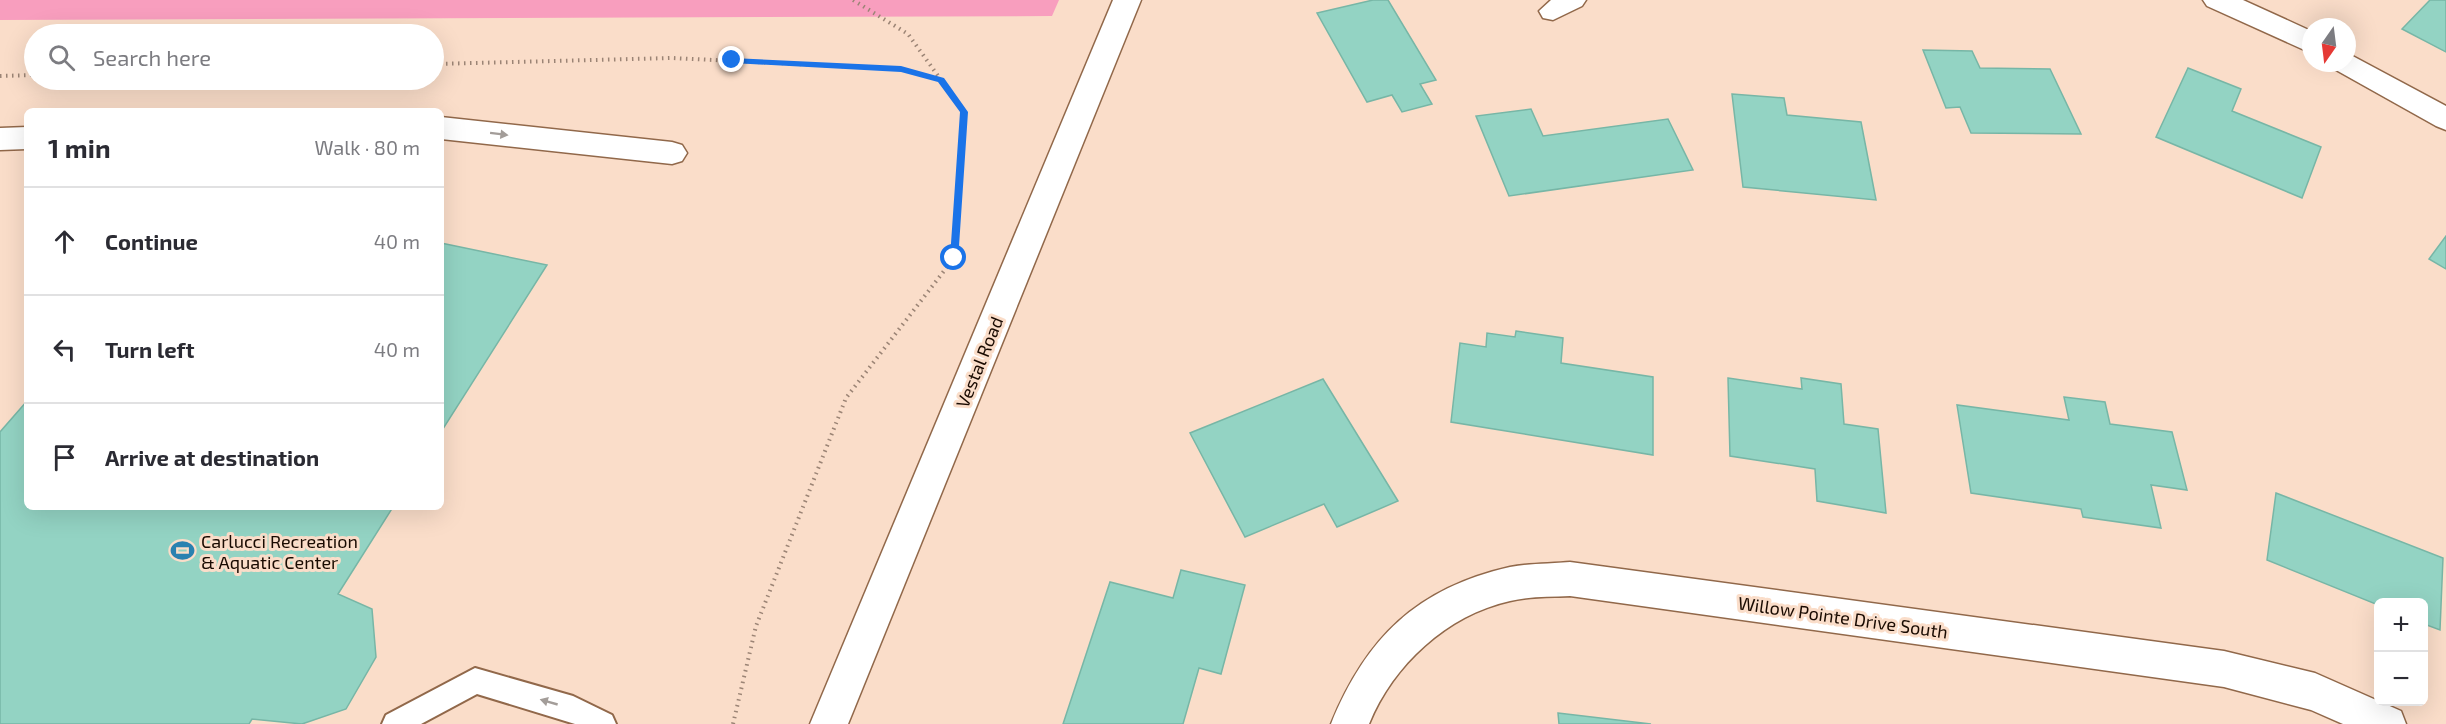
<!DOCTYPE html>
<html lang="en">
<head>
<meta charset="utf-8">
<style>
	body { margin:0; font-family:"Exo 2",sans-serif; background:#f2f2f3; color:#2b2b33 }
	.controls { position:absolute; right:18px; bottom:18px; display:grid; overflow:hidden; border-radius:9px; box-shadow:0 6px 24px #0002 }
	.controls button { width:54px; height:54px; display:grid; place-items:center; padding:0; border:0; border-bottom:2px solid #e1e1e2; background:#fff; color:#2b2b33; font:30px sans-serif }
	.compass { position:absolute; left:2302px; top:18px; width:54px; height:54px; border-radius:50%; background:#fff; box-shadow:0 6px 24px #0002; rotate:194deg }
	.stop { position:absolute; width:18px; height:18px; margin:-14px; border:4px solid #1a73e8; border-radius:50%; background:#fff }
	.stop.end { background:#1a73e8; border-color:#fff; box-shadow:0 2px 6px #0008 }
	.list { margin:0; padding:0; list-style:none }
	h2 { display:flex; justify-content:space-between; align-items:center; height:78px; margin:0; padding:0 24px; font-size:26px }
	h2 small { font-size:20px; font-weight:400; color:#7c7c81 }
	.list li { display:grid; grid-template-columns:39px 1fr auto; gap:18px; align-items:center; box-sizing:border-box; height:108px; padding:0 24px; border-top:2px solid #e1e1e2 }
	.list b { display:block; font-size:22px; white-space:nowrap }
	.list em { font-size:20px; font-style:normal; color:#7c7c81 }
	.icon { flex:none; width:33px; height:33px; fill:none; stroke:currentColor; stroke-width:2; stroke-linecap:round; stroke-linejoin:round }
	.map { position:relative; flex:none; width:2446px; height:724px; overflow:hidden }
	.search { position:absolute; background:#fff; box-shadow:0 6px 24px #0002; left:24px; top:24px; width:420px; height:66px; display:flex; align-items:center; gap:15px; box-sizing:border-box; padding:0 21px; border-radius:33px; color:#7c7c81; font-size:22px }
	.panel { position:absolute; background:#fff; box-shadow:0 6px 24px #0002; left:24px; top:108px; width:420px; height:402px; border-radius:9px }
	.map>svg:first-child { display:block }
</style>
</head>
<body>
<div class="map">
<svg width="2446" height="724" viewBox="0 0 2446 724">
	<rect width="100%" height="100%" fill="#faddc9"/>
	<path fill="#f89ebe" d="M 0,0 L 1059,0 L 1052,16 L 0,20 Z"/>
	<path fill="#93d3c3" stroke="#77b6a6" stroke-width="1.5" d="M 1373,0 L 1388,0 L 1436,80 L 1420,84 L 1432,104 L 1402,112 L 1392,95 L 1367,102 L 1317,13 Z
		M 2430,0 L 2446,0 L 2446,52 L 2402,29 Z
		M 1923,50 L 1972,51 L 1980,68 L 2050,69 L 2081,134 L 1971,133 L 1960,107 L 1946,108 Z
		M 2188,68 L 2241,89 L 2232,111 L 2321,147 L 2302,198 L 2156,137 Z
		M 1732,94 L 1784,98 L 1787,115 L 1861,122 L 1876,200 L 1743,187 Z
		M 1531,109 L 1543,136 L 1668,119 L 1693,170 L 1509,196 L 1476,116 Z
		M 2446,236 L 2446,269 L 2429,259 Z
		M 441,243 L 547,265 L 441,432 Z
		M 1516,331 L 1563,338 L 1561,363 L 1653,377 L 1653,455 L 1451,422 L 1460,343 L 1486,347 L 1487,333 L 1515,337 Z
		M 1728,378 L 1802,389 L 1801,378 L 1841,384 L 1844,424 L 1878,429 L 1886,513 L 1817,501 L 1815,469 L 1730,456 Z
		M 1323,379 L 1398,501 L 1337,527 L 1324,504 L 1245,537 L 1190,433 Z
		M 2064,397 L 2105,402 L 2110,424 L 2172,432 L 2187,490 L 2151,485 L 2161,528 L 2083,517 L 2081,509 L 1971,493 L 1957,405 L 2069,420 Z
		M 27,401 L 27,507 L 393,507 L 338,594 L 372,609 L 376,657 L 346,709 L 302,724 L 252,719 L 249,724 L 0,724 L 0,432 Z
		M 2276,493 L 2443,558 L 2440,630 L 2424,624 L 2424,602 L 2378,602 L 2378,605 L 2267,560 Z
		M 1181,570 L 1245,585 L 1221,674 L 1199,668 L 1183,724 L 1063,724 L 1110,582 L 1173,598 Z
		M 1558,713 L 1651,724 L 1559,724 Z"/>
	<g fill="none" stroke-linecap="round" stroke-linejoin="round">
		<defs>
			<path id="lane" d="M 475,668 L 573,696 L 612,715 L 616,724 L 575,724 L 477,694 L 421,724 L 382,724 L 386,715 Z"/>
			<path id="street" d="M 1551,0 L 1586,0 L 1582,6 L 1553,20 L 1543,18 L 1539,11 Z
				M 2203,0 L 2243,0 L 2311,31 L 2311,53 L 2207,6 Z
				M 2347,53 L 2446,106 L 2446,130 L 2436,126 L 2336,70 L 2332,63 L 2347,63 Z
				M 441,117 L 672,142 L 682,145 L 687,153 L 682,161 L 672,164 L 441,139 Z
				M 27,127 L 27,149 L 0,150 L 0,128 Z
				M 1570,562 L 2224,651 L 2315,673 L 2401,711 L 2406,724 L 2343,724 L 2311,710 L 2224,687 L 1570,596 C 1550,597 1530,596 1510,601 C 1447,615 1393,665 1369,724 L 1331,724 C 1366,638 1417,588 1510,567 C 1530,563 1550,564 1570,562 Z"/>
			<path id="secondary" d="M 1113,0 L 1141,0 L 848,724 L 810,724 Z"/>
		</defs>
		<use href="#lane" stroke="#91684a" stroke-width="4"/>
		<use href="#street" stroke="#91684a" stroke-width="3"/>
		<use href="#secondary" stroke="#91684a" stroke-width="3"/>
		<path stroke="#9b8475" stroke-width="4" stroke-dasharray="1.5 4.5" stroke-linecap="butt" d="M 434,64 L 672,58 L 901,69 L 941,80
			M 0,76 L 34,75
			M 733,724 L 756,626 L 846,398 L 954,258 L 964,112 L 908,34 L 853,0"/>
		<use href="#lane" fill="#fff" fill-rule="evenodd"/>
		<use href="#street" fill="#fff" fill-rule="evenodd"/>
		<use href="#secondary" fill="#fff" fill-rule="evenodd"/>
	</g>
	<defs><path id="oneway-solid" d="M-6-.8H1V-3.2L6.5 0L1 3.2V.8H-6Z" transform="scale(1.5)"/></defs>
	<g fill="#a39d99">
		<use href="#oneway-solid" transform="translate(499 134) rotate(7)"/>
		<use href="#oneway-solid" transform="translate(549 702) rotate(-164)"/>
	</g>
	<path fill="#1a73e8" d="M 732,58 L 901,66 L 944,78 L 968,112 L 958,261 L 950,258 L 960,112 L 938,82 L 901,72 L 732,63 L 728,60 Z"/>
	<defs>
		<symbol id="stadium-bare" viewBox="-9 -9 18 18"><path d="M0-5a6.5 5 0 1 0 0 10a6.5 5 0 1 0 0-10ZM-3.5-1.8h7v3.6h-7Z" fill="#2a81b0" stroke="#faddc9" stroke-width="2.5" paint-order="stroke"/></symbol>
	</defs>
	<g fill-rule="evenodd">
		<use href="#stadium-bare" x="166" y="534" width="33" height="33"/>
	</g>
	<g text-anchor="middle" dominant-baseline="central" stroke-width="6" stroke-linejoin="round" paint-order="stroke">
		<g font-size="18" fill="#190a01" stroke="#faddc9">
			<text transform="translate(979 362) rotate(-68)">Vestal Road</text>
			<text transform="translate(1843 617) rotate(8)">Willow Pointe Drive South</text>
		</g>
		<g font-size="18" fill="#190a01" stroke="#faddc9" text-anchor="start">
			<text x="201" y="541">Carlucci Recreation<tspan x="201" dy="21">&amp; Aquatic Center</tspan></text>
		</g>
	</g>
</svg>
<div class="controls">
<button>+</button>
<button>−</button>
</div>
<svg class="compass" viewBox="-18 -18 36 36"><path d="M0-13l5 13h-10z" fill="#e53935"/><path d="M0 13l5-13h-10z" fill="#7c7c81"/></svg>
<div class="stop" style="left:954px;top:258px"></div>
<div class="stop end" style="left:732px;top:60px"></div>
<div class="search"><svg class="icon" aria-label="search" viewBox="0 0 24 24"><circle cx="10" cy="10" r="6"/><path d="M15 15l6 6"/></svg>Search here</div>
<section class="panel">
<h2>1 min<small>Walk · 80 m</small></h2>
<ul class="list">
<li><svg class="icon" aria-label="ahead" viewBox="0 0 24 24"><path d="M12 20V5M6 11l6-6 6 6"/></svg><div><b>Continue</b></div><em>40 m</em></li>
<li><svg class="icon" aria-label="left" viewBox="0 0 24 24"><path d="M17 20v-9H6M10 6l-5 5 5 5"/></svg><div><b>Turn left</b></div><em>40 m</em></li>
<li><svg class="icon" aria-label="arrive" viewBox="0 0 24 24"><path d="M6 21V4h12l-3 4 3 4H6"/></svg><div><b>Arrive at destination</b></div></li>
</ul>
</section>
</div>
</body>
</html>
